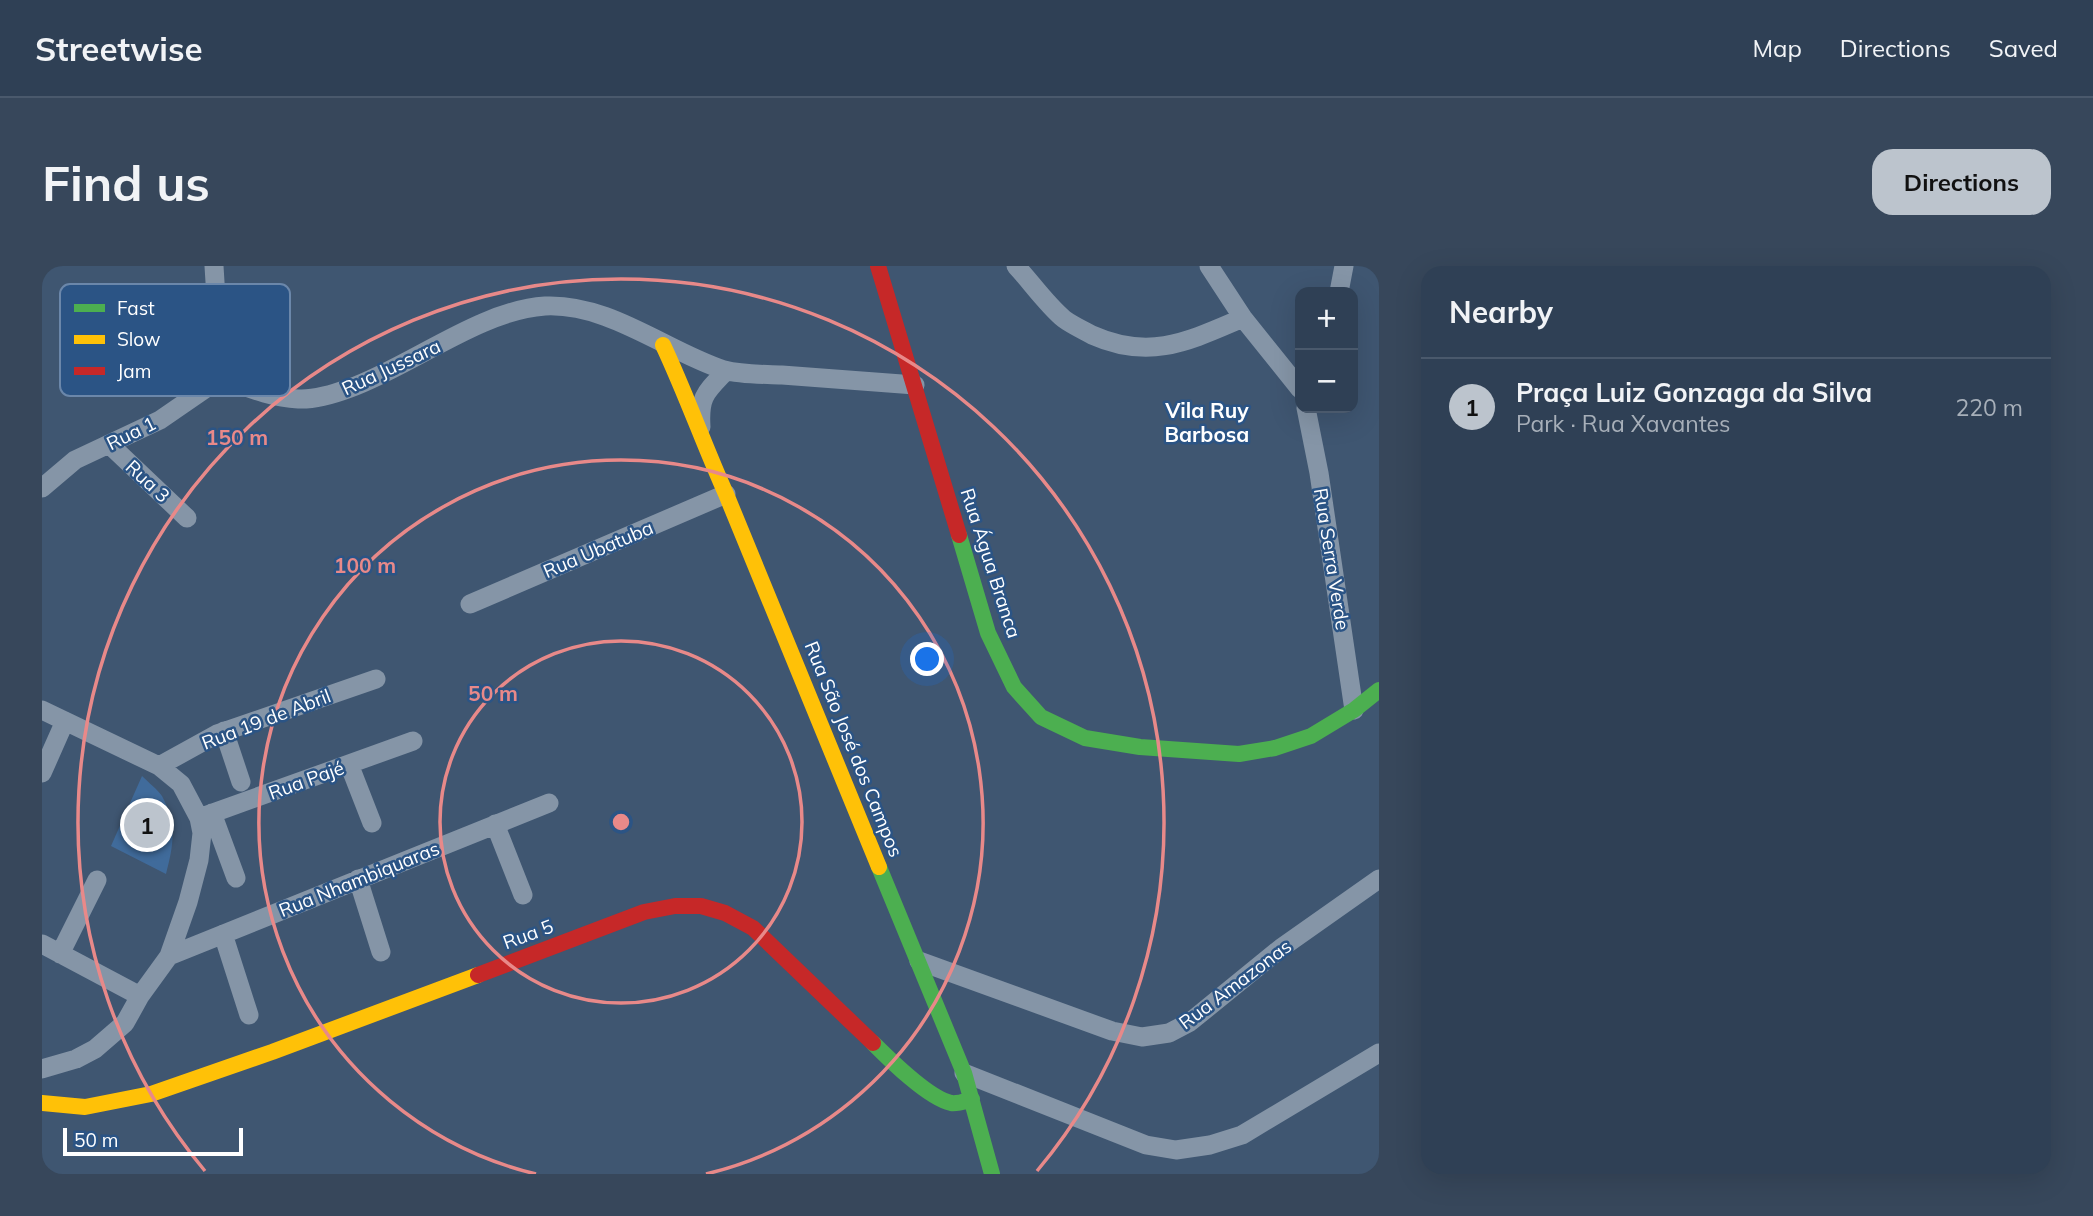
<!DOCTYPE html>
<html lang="en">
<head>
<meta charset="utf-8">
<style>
	body { margin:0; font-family:Mulish,sans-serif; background:#37475b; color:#f1f3f6 }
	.controls { position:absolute; right:21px; top:21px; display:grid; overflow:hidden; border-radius:14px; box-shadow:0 7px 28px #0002 }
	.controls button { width:63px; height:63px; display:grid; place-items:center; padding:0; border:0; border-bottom:2px solid #4a596c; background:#2f4055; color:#f1f3f6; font:35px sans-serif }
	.scale { position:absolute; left:21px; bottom:18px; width:180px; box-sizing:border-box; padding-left:7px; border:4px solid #fff; border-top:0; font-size:19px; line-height:24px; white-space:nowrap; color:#fff; -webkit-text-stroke:5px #2b5485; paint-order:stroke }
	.you { position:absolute; left:886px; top:394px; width:24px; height:24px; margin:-18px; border:5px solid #fff; border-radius:50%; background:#1a73e8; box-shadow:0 0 0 10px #1a73e833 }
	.badge { display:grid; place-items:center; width:46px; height:46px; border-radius:50%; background:#bcc4cd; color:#111; font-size:23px; font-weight:700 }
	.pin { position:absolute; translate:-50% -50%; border:4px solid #fff; box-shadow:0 2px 7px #0006 }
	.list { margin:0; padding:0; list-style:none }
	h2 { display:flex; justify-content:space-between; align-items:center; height:91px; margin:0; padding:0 28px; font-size:30px }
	h2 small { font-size:23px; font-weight:400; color:#a7afb9 }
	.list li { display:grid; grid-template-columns:46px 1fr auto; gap:21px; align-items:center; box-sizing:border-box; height:98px; padding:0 28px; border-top:2px solid #4a596c }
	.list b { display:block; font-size:26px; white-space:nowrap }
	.list p { margin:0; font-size:23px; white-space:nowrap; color:#a7afb9 }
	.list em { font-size:23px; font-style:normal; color:#a7afb9 }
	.map { position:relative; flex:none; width:1337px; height:908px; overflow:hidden; border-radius:21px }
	header { display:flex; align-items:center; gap:42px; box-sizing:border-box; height:98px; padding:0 35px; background:#2f4055; border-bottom:2px solid #4a596c }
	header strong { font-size:33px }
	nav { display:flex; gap:38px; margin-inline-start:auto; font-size:24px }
	.intro { display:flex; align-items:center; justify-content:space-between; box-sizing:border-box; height:168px; padding:0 42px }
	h1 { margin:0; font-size:49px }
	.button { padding:18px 32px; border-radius:21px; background:#bcc4cd; color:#111; font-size:24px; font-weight:700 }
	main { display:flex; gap:42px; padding:0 42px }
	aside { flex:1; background:#2f4055; border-radius:21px; box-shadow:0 7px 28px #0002 }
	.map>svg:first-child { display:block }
</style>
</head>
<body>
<header>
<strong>Streetwise</strong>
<nav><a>Map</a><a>Directions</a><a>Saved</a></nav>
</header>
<div class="intro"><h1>Find us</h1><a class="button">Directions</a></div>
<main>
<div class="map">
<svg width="1337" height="908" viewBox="0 0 1337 908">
	<rect width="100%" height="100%" fill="#3f5671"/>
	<path fill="#406b9b" d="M 100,510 C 106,516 116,524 120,530 C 135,558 132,578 124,608 L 69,580 Z"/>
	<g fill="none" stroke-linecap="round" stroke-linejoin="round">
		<path stroke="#8595a7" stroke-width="19" d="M 172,0 L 179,112
			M 974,0 C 989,16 1005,39 1022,53 C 1030,59 1041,64 1050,69 C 1108,95 1147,75 1201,52
			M 1167,0 L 1201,52 L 1258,123
			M 1297,26 L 1302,0
			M 179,112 C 204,121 230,132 256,133 C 274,134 292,128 308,122 C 369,100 439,44 503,40 C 567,37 624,85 682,104 C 700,109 722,108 740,109 C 785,112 829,116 873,119
			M 1264,142 L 1277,207 L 1312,444
			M 659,161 C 657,130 664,126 684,105
			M 67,178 L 145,252
			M 0,222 L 33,194 L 118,154 L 179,112
			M 428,338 L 684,228
			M 0,444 L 117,500 L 139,518 L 157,552 L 160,567 L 157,594 L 146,636 L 127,690 L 98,730 L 83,757 L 53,783 L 34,793 L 0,803
			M 182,465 L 199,516
			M 307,498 L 330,557
			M 117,500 L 175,468 L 334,413
			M 0,507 L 23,455
			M 170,547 L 194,612
			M 157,552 L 371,475
			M 453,558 L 481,629
			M 316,613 L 339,686
			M 181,668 L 207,749
			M 0,678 L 98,730
			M 18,688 L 55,614
			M 127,690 L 507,537
			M 877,695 L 1070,765 L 1100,771 L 1127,767 L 1148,756 L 1239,682 L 1337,613
			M 922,807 L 1104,879 L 1134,884 L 1168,879 L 1200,869 L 1337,787"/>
		<path stroke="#4caf50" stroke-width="16" d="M 917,269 L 946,367 L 972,421 L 999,451 L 1043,472 L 1098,481 L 1197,488 L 1233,482 L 1269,470 L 1312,444 L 1337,424
			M 837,601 L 922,807 L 950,908
			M 831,777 C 848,794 886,832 909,837 C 916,838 923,835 930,833"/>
		<path stroke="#ffc107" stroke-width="16" d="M 621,79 C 644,128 662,179 684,228 L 837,601
			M 0,837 L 43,841 L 109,828 L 230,786 L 436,709"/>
		<path stroke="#c62828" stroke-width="16" d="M 836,0 L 917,269
			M 436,709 L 602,646 L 633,640 L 659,640 L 683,647 L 711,662 L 831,777"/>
	</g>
	<g fill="none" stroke="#e88989" stroke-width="3.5">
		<circle cx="579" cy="556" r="181"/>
		<path d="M494 908A362 362 0 1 1 664 908"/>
		<path d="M163 905A543 543 0 1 1 995 905"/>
	</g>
	<g text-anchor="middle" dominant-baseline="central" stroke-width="5" stroke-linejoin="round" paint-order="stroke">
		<g font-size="19" fill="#fff" stroke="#2b5485">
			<text transform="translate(349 101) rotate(-25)">Rua Jussara</text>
			<text transform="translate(89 167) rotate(-26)">Rua 1</text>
			<text transform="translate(106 215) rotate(43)">Rua 3</text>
			<text transform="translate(556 283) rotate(-23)">Rua Ubatuba</text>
			<text transform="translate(1290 293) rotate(81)">Rua Serra Verde</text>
			<text transform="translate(949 297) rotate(72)">Rua Água Branca</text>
			<text transform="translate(224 453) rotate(-21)">Rua 19 de Abril</text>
			<text transform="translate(812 483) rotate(68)">Rua São José dos Campos</text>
			<text transform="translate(264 514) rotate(-20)">Rua Pajé</text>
			<text transform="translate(317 613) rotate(-22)">Rua Nhambiquaras</text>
			<text transform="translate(486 668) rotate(-20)">Rua 5</text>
			<text transform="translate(1193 718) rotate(-37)">Rua Amazonas</text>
		</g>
		<g font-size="21" font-weight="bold" fill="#fff" stroke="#2b5485">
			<text x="1165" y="144">Vila Ruy<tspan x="1165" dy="24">Barbosa</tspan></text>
		</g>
	</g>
	<rect x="18" y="18" width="230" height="112" rx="10" fill="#2b5485" stroke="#6b87aa" stroke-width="2"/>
	<rect x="32" y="38" width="31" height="8" fill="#4caf50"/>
	<rect x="32" y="69" width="31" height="9" fill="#ffc107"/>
	<rect x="32" y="101" width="31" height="8" fill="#c62828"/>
	<g font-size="19" fill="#fff">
		<text x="75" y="49">Fast</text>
		<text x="75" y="80">Slow</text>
		<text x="75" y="112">Jam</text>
	</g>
	<circle cx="579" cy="556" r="10" fill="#e88989" stroke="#2b5485" stroke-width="3.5"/>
	<g font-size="21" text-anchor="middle" font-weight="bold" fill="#e88989" stroke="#2b5485" stroke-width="5" stroke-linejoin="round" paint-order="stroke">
		<text x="195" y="179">150 m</text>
		<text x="323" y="307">100 m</text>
		<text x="451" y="435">50 m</text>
	</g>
</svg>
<div class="controls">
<button>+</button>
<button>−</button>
</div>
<div class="scale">50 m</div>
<div class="you"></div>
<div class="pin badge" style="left:105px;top:559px">1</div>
</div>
<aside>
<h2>Nearby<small></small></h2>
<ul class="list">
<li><span class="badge">1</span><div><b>Praça Luiz Gonzaga da Silva</b><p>Park · Rua Xavantes</p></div><em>220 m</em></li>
</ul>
</aside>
</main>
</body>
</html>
